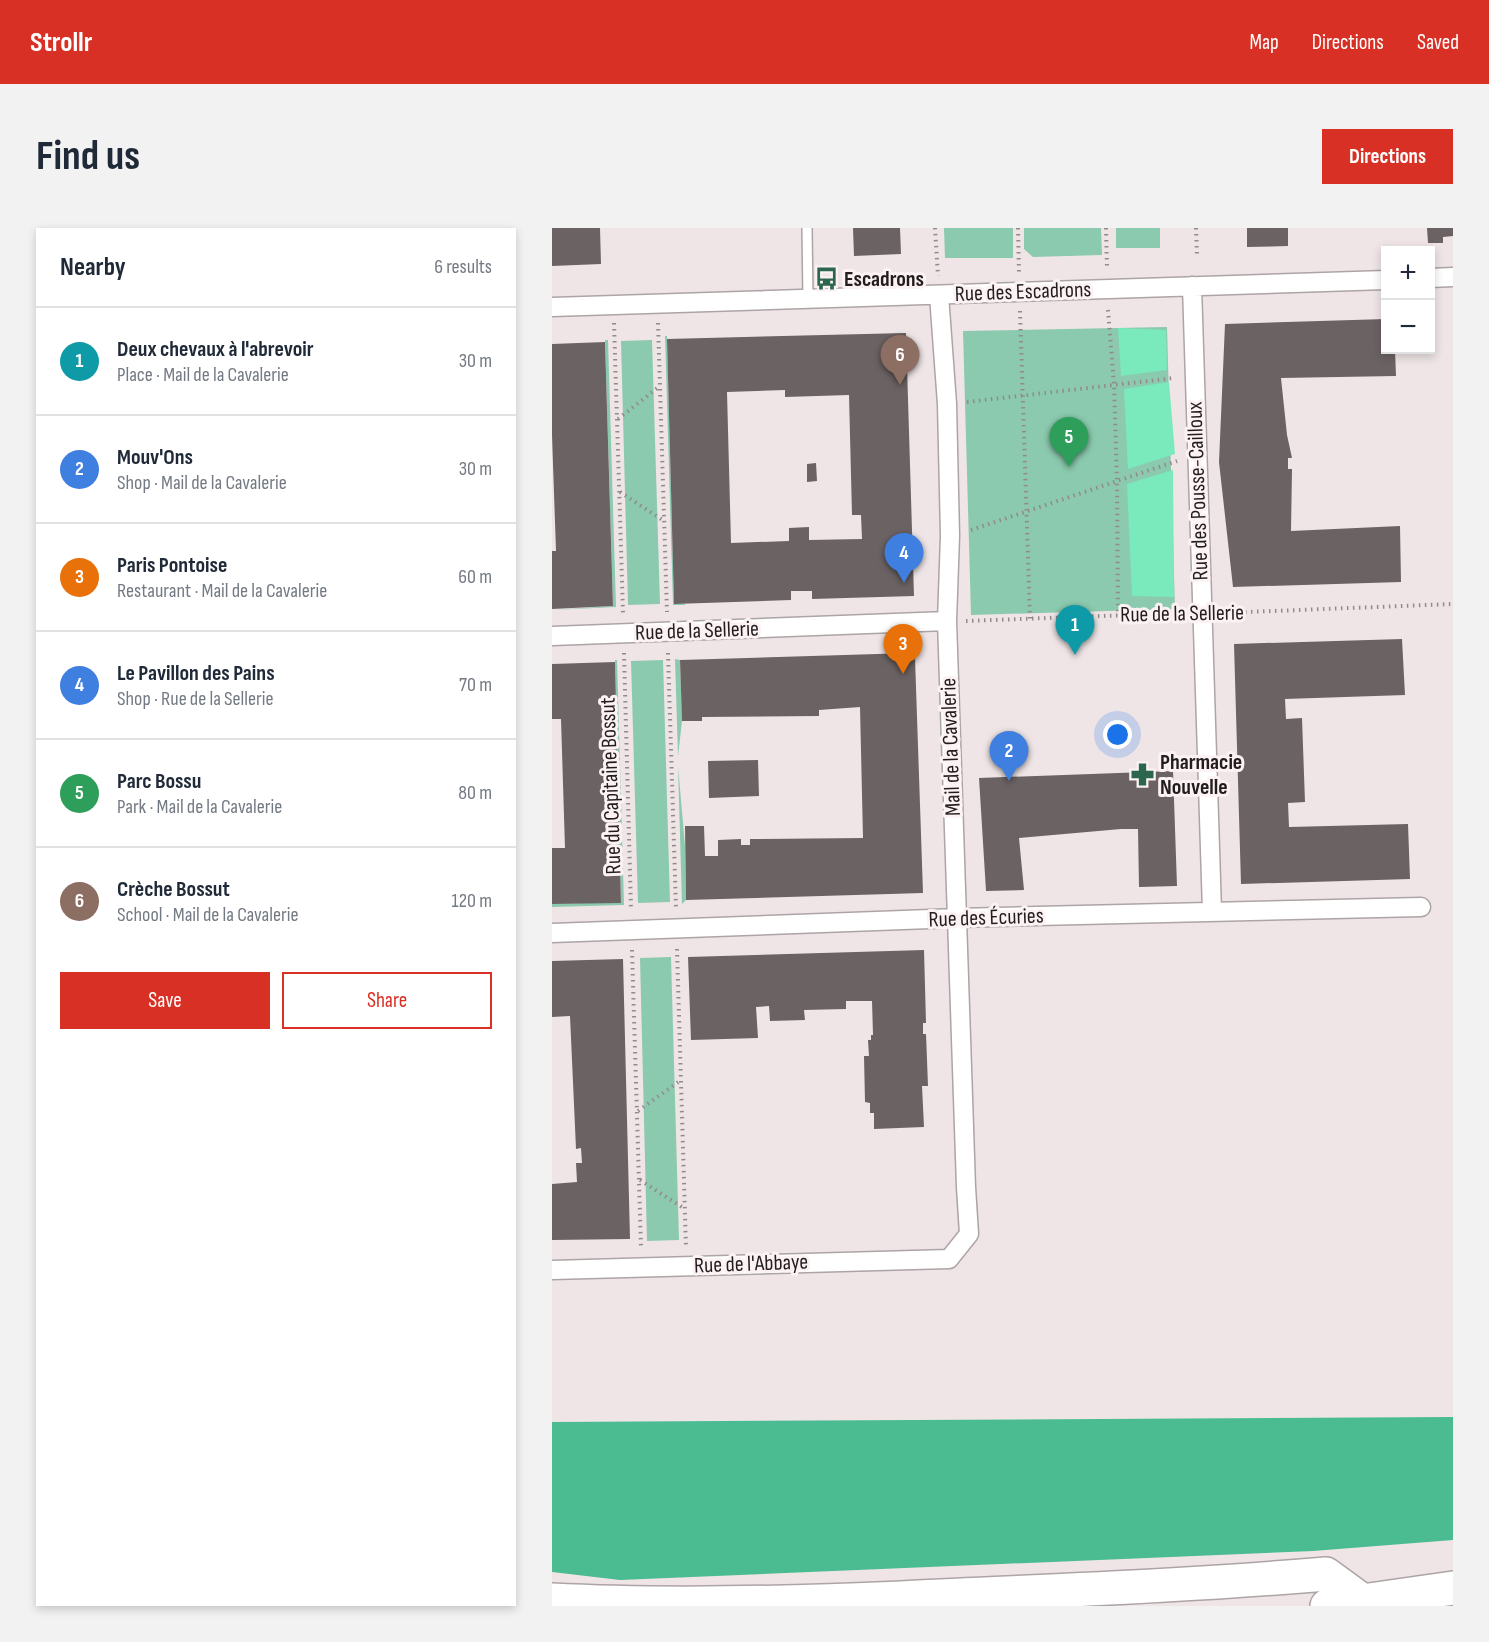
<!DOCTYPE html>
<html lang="en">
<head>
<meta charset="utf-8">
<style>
	body { margin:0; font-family:"Sofia Sans Condensed",sans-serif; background:#f2f2f3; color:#1f2937 }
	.controls { position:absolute; right:18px; top:18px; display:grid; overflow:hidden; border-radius:0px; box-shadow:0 3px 9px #0003 }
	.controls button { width:54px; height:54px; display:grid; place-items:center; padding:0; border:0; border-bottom:2px solid #e0e1e3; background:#fff; color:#1f2937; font:30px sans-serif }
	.you { position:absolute; left:566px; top:507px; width:21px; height:21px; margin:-15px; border:4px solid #fff; border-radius:50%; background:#1a73e8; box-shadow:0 0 0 9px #1a73e833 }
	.badge { display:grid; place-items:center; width:39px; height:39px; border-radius:50%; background:#d93025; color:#fff; font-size:20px; font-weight:700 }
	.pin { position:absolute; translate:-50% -50px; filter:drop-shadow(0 2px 3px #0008) }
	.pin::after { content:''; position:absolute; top:32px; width:21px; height:18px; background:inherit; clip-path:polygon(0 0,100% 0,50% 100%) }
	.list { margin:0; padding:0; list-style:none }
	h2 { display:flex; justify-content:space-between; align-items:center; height:78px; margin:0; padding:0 24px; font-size:26px }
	h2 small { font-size:20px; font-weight:400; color:#747a83 }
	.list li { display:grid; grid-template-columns:39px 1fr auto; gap:18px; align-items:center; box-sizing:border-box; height:108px; padding:0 24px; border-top:2px solid #e0e1e3 }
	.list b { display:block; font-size:22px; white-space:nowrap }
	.list p { margin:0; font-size:20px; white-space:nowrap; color:#747a83 }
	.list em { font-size:20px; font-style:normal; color:#747a83 }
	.actions { display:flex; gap:12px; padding:18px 24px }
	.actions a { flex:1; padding:14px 0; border:2px solid #d93025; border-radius:0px; text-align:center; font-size:21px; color:#d93025 }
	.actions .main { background:#d93025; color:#fff }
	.map { position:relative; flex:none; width:901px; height:1378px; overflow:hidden; border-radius:0px }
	header { display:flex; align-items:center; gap:36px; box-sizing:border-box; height:84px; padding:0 30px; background:#d93025; color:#fff }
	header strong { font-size:28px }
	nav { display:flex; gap:33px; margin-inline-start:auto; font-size:21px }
	.intro { display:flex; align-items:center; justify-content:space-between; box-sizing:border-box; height:144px; padding:0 36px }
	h1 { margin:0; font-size:42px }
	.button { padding:15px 27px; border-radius:0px; background:#d93025; color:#fff; font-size:21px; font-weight:700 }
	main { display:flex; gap:36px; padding:0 36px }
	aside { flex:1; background:#fff; border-radius:0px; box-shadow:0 3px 9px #0003 }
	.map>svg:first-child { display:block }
</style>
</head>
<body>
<header>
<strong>Strollr</strong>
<nav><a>Map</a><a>Directions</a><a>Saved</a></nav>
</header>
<div class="intro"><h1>Find us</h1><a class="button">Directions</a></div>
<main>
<aside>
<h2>Nearby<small>6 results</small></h2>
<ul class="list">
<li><span class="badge" style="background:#0f9aa8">1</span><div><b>Deux chevaux à l'abrevoir</b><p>Place · Mail de la Cavalerie</p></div><em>30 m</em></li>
<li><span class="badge" style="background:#3f7fe0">2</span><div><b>Mouv'Ons</b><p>Shop · Mail de la Cavalerie</p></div><em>30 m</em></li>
<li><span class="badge" style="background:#e8710a">3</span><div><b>Paris Pontoise</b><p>Restaurant · Mail de la Cavalerie</p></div><em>60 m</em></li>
<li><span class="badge" style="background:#3f7fe0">4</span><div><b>Le Pavillon des Pains</b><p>Shop · Rue de la Sellerie</p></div><em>70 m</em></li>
<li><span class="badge" style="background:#2e9e5b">5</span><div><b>Parc Bossu</b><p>Park · Mail de la Cavalerie</p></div><em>80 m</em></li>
<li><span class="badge" style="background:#8d6e63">6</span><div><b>Crèche Bossut</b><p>School · Mail de la Cavalerie</p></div><em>120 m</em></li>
</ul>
<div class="actions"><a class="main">Save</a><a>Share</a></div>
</aside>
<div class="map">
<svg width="901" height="1378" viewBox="0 0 901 1378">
	<rect width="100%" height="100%" fill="#efe5e6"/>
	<path fill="#8bcaae" d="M 392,0 L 461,0 L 461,30 L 393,30 Z
		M 472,0 L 549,0 L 550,27 L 481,29 L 472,21 Z
		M 564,0 L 608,0 L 608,20 L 564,20 Z
		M 615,99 L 623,381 L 419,387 L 411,103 Z
		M 113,108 L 115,108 L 122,375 L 133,376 L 133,377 L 121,377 Z
		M 53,112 L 56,112 L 64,379 L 0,382 L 61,378 Z
		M 100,112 L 108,376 L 76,377 L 69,113 Z
		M 123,431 L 128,432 L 130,493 L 126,528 Z
		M 63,432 L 65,432 L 72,677 L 0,679 L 0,676 L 69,674 Z
		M 111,432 L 118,674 L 86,675 L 79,433 Z
		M 126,538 L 133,618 L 134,672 L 130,676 Z
		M 119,729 L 127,1012 L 95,1013 L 88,730 Z"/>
	<path fill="#4bbc91" d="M 901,1189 L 901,1312 L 761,1323 L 68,1352 L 0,1344 L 0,1194 Z"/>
	<path fill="#7ae9bb" d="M 566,100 L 614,102 L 615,142 L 569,148 Z
		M 617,154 L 623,226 L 576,241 L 572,161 Z
		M 621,242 L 622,369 L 580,368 L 575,256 Z"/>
	<path fill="#6b6263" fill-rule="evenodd" d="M 0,0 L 48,0 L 49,36 L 0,38 Z
		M 301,0 L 348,0 L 349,26 L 302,28 Z
		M 695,0 L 736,0 L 736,18 L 695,19 Z
		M 875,0 L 901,0 L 901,8 L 891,9 L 891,15 L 876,15 Z
		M 834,91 L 834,122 L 843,122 L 844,148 L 729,150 L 735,207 L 740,230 L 736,230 L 736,241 L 740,241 L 739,303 L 848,298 L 849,354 L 681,359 L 667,234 L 673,96 Z
		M 354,105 L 362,368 L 260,371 L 260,363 L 239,363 L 239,372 L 122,376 L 115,111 ZM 233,162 L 233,169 L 297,167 L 300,287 L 309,287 L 310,311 L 257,312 L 257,299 L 237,300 L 237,313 L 179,315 L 175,164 Z
		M 53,114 L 61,378 L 0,381 L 0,323 L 4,323 L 0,207 L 0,116 Z
		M 264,235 L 265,253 L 255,254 L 255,236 Z
		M 850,411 L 853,467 L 733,471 L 734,491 L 750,490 L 753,574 L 736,575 L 737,599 L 856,596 L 858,651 L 689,656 L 682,416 Z
		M 358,425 L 363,430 L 371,665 L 134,672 L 133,598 L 152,598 L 153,628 L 166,628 L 166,612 L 189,611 L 189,617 L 198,617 L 198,611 L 311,610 L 308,479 L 267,482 L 267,488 L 150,489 L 150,493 L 130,493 L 128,432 Z
		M 63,434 L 69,675 L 0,676 L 0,620 L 13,620 L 9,491 L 0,491 L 0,436 Z
		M 206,532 L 207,568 L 157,570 L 156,533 Z
		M 621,543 L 625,658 L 587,659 L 586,601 L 569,601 L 467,610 L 472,662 L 434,663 L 427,550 Z
		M 372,722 L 374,795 L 371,795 L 371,806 L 374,806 L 376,858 L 370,858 L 372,899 L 322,901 L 322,885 L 318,885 L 318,875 L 313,874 L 312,828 L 317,828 L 316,812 L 319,812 L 319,807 L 321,807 L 320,773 L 294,773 L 294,781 L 252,782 L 253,792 L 218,793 L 217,778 L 204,779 L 206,810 L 139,812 L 136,729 Z
		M 71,731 L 78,1011 L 0,1012 L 0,956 L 25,954 L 24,935 L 30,935 L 29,920 L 24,921 L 18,788 L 0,789 L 0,733 Z"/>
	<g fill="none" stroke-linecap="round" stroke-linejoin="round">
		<defs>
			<path id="service" d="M 255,0 L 256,71"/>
			<path id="minor" d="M 878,50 L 901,49
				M 640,58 L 660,683
				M 0,79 L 834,52
				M 0,408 L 395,393
				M 0,705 L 405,690 L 869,679
				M 0,1042 L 397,1031 L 417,1006 L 414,959 L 395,393 L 398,308 L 395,176 L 387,67"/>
			<path id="motorway" d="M 0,1372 C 115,1378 233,1375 349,1370 C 491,1363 633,1358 774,1346 L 811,1373
				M 775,1378 L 901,1360"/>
		</defs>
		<use href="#service" stroke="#ada4a5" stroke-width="12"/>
		<use href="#minor" stroke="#ada4a5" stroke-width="21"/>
		<use href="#motorway" stroke="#ada4a5" stroke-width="36"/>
		<path stroke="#928a8b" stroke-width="4" stroke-dasharray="1.5 4.5" stroke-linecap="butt" d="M 383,0 L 386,48
			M 466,0 L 467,45
			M 554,0 L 555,41
			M 644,0 L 645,28
			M 556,82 L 562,156 L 565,253 L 566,388
			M 468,83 L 478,391
			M 62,95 L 71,385
			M 106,95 L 115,384
			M 415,174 L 622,150
			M 66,191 L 108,158
			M 68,264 L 112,293
			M 419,302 L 625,233
			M 669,385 L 901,376
			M 414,393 L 631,385
			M 72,425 L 79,681
			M 116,425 L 124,681
			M 125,721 L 134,1020
			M 80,722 L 89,1020
			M 86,883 L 129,852
			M 88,952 L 133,981"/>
		<use href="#service" stroke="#fff" stroke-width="9"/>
		<use href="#minor" stroke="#fff" stroke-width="18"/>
		<use href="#motorway" stroke="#fff" stroke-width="33"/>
	</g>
	<defs>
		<symbol id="bus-bare" viewBox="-9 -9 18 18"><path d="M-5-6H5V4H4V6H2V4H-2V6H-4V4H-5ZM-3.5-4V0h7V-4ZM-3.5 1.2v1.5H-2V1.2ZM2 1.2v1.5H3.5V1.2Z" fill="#2d664f" stroke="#fcf2f3" stroke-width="2.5" paint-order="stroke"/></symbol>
		<symbol id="pharmacy-bare" viewBox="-9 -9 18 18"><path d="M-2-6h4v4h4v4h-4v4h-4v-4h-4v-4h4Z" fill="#2d664f" stroke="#fcf2f3" stroke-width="2.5" paint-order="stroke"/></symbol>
	</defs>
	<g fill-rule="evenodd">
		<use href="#bus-bare" x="258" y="34" width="33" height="33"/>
		<use href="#pharmacy-bare" x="574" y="530" width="33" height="33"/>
	</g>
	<g text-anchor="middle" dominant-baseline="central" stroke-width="6" stroke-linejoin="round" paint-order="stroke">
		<g font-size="22" font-weight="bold" fill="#221e1f" stroke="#fcf2f3" text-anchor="start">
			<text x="292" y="51">Escadrons</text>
			<text x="608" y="534">Pharmacie<tspan x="608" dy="25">Nouvelle</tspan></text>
		</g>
		<g font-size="22" fill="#221e1f" stroke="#fcf2f3">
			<text transform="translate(471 64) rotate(-2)">Rue des Escadrons</text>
			<text transform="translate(646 263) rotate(-92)">Rue des Pousse-Cailloux</text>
			<text transform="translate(630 386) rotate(-1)">Rue de la Sellerie</text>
			<text transform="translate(145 403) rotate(-2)">Rue de la Sellerie</text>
			<text transform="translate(399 519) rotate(-92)">Mail de la Cavalerie</text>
			<text transform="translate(59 558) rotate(-92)">Rue du Capitaine Bossut</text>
			<text transform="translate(434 690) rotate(-2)">Rue des Écuries</text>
			<text transform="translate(199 1036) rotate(-2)">Rue de l'Abbaye</text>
		</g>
	</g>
</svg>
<div class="controls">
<button>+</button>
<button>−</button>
</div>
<div class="you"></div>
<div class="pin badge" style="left:523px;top:427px;background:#0f9aa8">1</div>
<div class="pin badge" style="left:457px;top:553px;background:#3f7fe0">2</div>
<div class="pin badge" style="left:351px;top:446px;background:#e8710a">3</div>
<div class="pin badge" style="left:352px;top:355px;background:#3f7fe0">4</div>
<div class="pin badge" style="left:517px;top:239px;background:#2e9e5b">5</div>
<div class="pin badge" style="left:348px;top:157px;background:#8d6e63">6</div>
</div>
</main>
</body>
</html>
